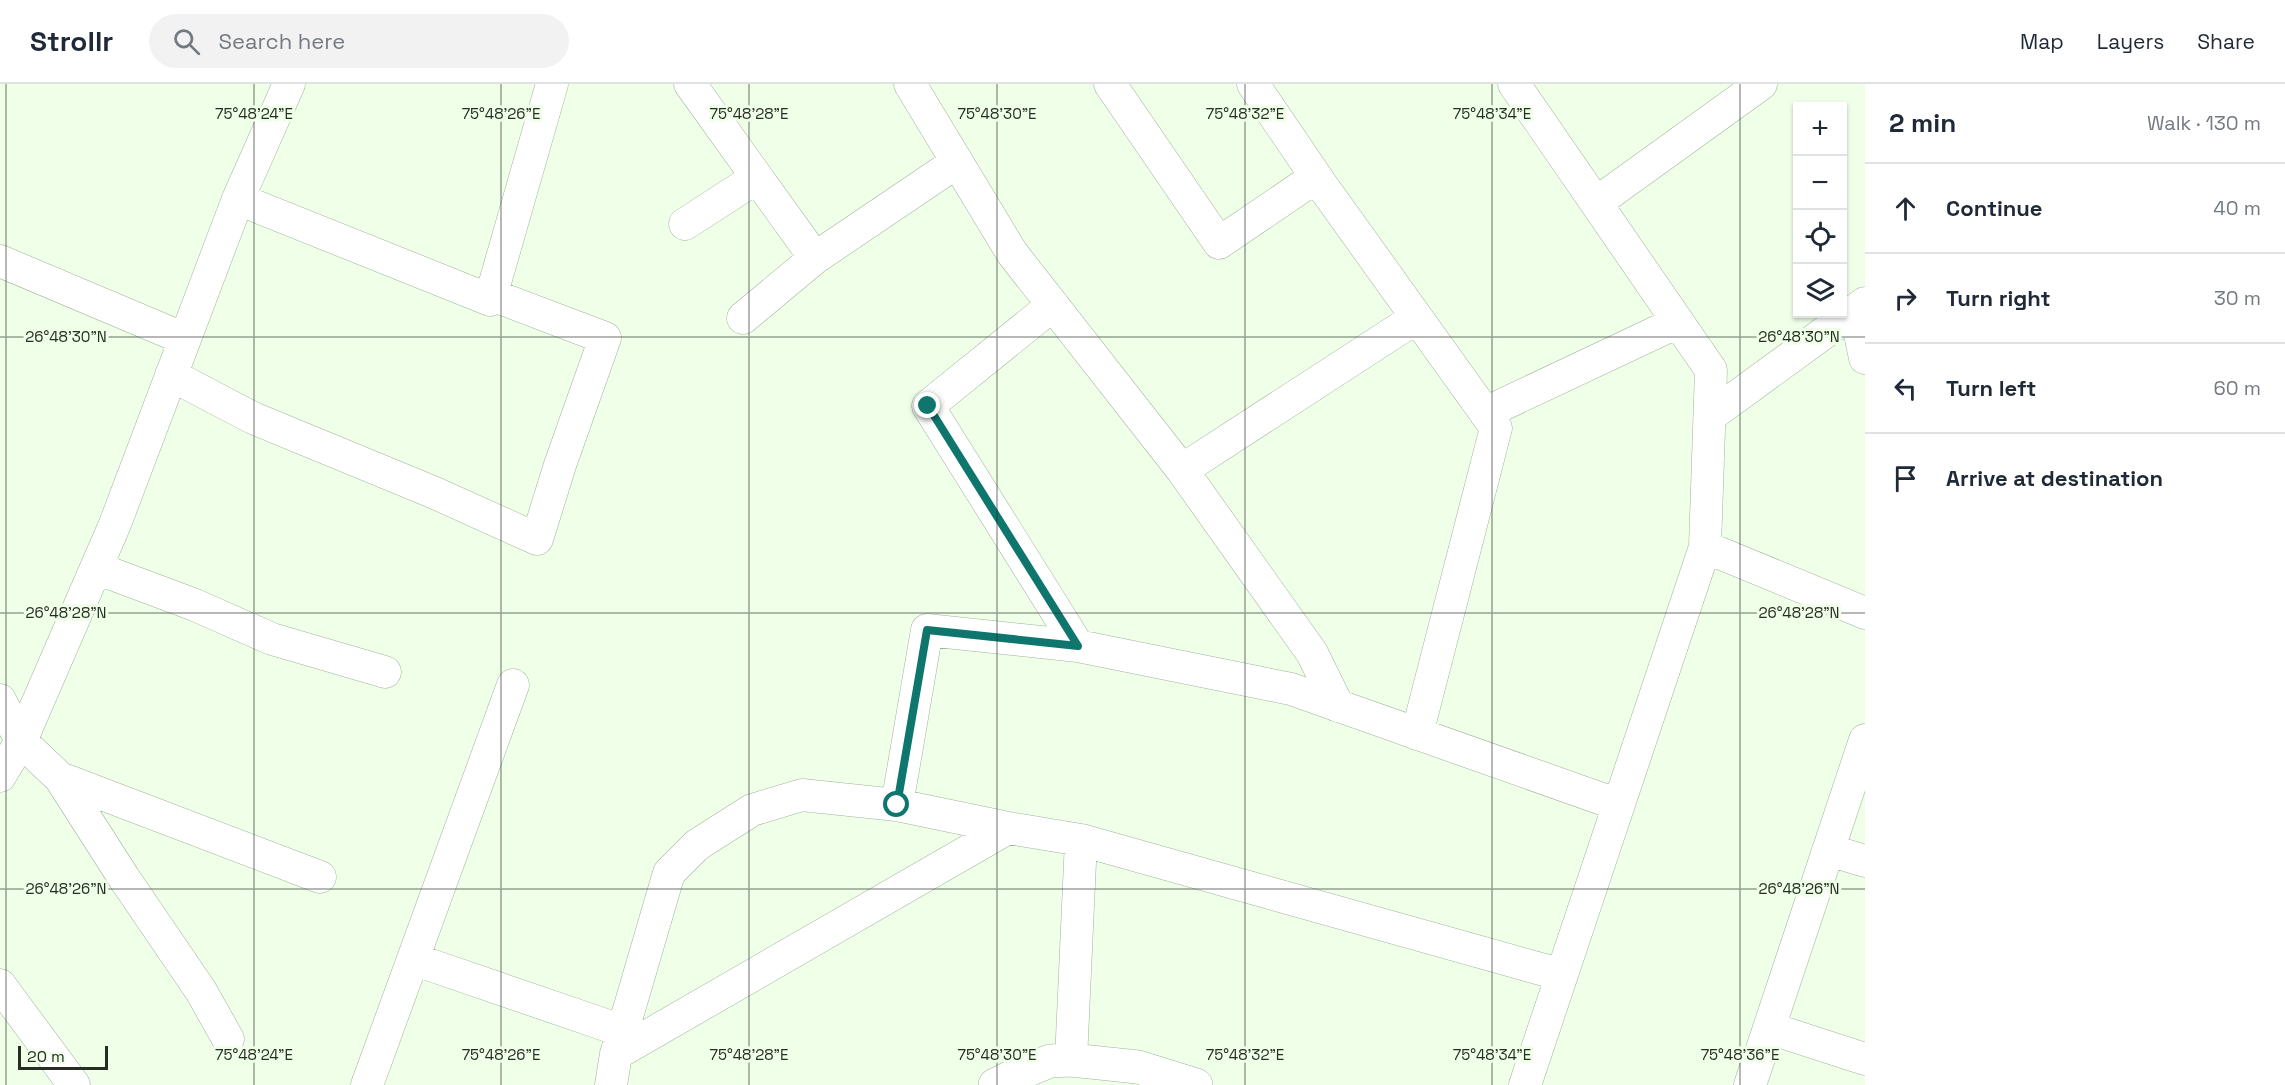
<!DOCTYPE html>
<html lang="en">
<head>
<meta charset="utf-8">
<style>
	body { margin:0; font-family:"Space Grotesk",sans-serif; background:#f2f2f3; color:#1f2937 }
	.controls { position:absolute; right:18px; top:18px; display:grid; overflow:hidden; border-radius:0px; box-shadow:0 2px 4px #0004 }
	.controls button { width:54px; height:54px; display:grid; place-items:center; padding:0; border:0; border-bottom:2px solid #e0e1e3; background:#fff; color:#1f2937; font:30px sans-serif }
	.scale { position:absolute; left:18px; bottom:15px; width:90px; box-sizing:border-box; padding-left:6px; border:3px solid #272d24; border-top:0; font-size:16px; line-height:21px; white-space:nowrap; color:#272d24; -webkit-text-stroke:4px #efffe8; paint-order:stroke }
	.stop { position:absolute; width:18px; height:18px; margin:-14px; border:4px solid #0f766e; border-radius:50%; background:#fff }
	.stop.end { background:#0f766e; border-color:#fff; box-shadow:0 2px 6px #0008 }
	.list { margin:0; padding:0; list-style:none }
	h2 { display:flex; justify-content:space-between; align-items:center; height:78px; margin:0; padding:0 24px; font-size:26px }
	h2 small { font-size:20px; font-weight:400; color:#747a83 }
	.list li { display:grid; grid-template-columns:39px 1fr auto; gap:18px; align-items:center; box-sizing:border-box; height:90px; padding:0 24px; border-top:2px solid #e0e1e3 }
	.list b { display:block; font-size:22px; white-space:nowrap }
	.list em { font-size:20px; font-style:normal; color:#747a83 }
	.icon { flex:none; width:33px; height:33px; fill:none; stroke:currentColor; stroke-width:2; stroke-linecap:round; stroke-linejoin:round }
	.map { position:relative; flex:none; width:1865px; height:1001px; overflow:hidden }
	header { display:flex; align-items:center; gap:36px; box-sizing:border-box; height:84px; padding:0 30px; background:#fff; border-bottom:2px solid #e0e1e3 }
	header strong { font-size:28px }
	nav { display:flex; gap:33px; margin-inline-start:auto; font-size:21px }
	.search { width:420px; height:54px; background:#f2f2f3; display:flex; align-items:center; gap:15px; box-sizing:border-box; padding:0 21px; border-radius:33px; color:#747a83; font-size:22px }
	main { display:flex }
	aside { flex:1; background:#fff }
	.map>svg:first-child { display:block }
</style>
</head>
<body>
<header>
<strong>Strollr</strong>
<div class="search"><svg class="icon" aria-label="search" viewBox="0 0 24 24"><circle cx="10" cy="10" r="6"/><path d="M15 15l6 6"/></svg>Search here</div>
<nav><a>Map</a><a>Layers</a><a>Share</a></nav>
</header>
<main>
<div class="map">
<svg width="1865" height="1001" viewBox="0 0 1865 1001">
	<rect width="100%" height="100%" fill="#efffe8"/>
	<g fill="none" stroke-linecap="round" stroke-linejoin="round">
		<defs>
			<path id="minor" d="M 690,0 L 815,174 L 957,78
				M 910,0 L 1012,169 L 1182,386 L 1312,569 L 1338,622
				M 1110,0 L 1219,159 L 1316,93
				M 1253,0 L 1321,100 L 1496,344 L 1417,650
				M 1514,0 L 1711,286 L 1705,463 L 1525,1001
				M 238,115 L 289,0
				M 1596,119 L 1761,0
				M 685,140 L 756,94
				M 0,177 L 185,255
				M 1053,221 L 928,322 L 1078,562
				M 1855,226 L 1865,274
				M 743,234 L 815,174
				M 171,291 L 253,334 L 435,409 L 537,455 L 560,381 L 605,254 L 492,211
				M 1485,329 L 1678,238
				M 1710,332 L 1865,219
				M 1182,386 L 1416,234
				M 1705,463 L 1865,529
				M 96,484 L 195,521 L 272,555 L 385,588
				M 0,616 L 21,657 L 60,694 L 320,793
				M 0,692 L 21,657 L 115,440 L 238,115 L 490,216 L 552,0
				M 60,694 L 124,794 L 201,907 L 228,955
				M 897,721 L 1008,744
				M 1828,766 L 1865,777
				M 413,875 L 623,947
				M 0,901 L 74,1001
				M 1769,944 L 1865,975
				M 616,970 L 669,789 L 697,761 L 752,726 L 802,711 L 897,721 L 927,546 L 1078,562 L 1291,605 L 1619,721
				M 1071,976 L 1081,756
				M 367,1001 L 513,601
				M 611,1001 L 616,970 L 1008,744 L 1081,756 L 1562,891
				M 1750,1001 L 1865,656"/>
			<path id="tertiary" d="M 995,1001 L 1011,993 L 1050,977 L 1071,976 L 1138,983 L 1196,1001"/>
		</defs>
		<use href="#minor" stroke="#a2b29c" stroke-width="33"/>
		<use href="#tertiary" stroke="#a2b29c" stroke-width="34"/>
		<use href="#minor" stroke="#fff" stroke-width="32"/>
		<use href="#tertiary" stroke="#fff" stroke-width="33"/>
	</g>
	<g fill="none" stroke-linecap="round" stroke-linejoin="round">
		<path stroke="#0f766e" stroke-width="8" d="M 897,721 L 927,546 L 1078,562 L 928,322"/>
	</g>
	<path fill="none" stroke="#272d24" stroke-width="1.5" stroke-opacity="0.45" d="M 6,0 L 6,1001M 254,0 L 254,1001M 501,0 L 501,1001M 749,0 L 749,1001M 997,0 L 997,1001M 1245,0 L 1245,1001M 1492,0 L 1492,1001M 1740,0 L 1740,1001M 0,253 L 1865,253M 0,529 L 1865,529M 0,805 L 1865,805"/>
	<g font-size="15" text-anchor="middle" fill="#272d24" stroke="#efffe8" stroke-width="6" stroke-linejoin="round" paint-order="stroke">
		<text x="254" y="35">75°48'24"E</text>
		<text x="501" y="35">75°48'26"E</text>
		<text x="749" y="35">75°48'28"E</text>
		<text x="997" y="35">75°48'30"E</text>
		<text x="1245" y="35">75°48'32"E</text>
		<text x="1492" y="35">75°48'34"E</text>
		<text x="66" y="258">26°48'30"N</text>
		<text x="1799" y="258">26°48'30"N</text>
		<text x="66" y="534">26°48'28"N</text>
		<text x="1799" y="534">26°48'28"N</text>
		<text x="66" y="810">26°48'26"N</text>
		<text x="1799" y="810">26°48'26"N</text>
		<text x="254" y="976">75°48'24"E</text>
		<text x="501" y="976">75°48'26"E</text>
		<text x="749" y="976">75°48'28"E</text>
		<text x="997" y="976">75°48'30"E</text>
		<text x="1245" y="976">75°48'32"E</text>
		<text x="1492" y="976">75°48'34"E</text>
		<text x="1740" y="976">75°48'36"E</text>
	</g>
</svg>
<div class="controls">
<button>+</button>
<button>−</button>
<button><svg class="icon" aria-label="locate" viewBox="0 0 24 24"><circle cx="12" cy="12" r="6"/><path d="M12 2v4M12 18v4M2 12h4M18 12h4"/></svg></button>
<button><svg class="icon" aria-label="layers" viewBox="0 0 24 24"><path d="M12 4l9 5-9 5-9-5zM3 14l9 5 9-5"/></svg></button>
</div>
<div class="scale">20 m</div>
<div class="stop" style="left:897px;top:721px"></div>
<div class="stop end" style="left:928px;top:322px"></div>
</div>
<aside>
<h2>2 min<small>Walk · 130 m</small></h2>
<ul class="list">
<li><svg class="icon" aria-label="ahead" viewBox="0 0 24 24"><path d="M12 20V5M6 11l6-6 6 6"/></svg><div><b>Continue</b></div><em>40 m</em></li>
<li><svg class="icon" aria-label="right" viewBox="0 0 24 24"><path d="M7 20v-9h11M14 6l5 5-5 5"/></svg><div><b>Turn right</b></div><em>30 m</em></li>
<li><svg class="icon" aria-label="left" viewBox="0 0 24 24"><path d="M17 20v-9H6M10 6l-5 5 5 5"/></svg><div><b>Turn left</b></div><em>60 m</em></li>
<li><svg class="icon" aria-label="arrive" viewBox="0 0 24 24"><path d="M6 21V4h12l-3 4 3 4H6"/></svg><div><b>Arrive at destination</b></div></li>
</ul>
</aside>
</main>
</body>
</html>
